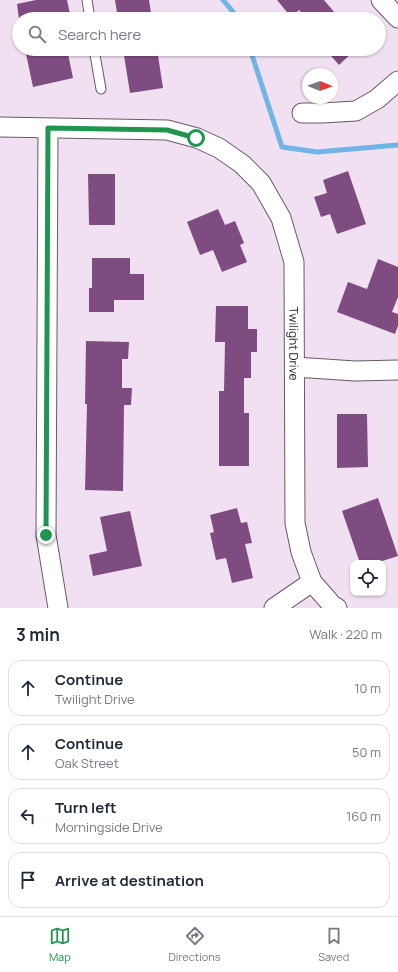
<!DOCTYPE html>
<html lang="en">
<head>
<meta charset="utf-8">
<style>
	body { margin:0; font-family:Manrope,sans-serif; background:#f6f6f7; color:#1f2937 }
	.controls { position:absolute; right:12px; bottom:12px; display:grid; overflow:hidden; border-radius:8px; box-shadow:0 1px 3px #0004 }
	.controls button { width:36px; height:36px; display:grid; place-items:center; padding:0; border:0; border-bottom:1px solid #e0e1e3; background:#fff; color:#1f2937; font:20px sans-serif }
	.compass { position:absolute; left:302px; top:68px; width:36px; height:36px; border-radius:50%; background:#fff; box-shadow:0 1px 3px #0004; rotate:91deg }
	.stop { position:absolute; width:12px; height:12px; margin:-9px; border:3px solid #209550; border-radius:50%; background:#fff }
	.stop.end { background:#209550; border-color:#fff; box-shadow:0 1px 4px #0008 }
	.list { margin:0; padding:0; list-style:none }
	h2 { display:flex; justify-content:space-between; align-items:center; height:52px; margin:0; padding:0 16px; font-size:17px }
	h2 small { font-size:13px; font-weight:400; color:#747a83 }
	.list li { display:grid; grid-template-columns:26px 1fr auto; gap:12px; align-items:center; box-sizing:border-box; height:56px; margin:0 8px 8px; padding:0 8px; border:1px solid #e0e1e3; border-radius:12px }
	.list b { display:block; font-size:15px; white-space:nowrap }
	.list p { margin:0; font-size:13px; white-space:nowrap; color:#747a83 }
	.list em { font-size:13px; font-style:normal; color:#747a83 }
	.icon { flex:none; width:22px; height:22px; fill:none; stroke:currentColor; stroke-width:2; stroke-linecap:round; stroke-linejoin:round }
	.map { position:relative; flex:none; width:398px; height:608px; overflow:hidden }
	.search { position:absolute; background:#fff; box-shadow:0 1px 3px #0004; left:12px; right:12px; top:12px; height:44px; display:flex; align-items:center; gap:10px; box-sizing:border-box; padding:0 14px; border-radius:22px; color:#747a83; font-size:15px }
	.sheet { height:308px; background:#fff }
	nav { display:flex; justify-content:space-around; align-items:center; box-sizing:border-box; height:56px; border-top:1px solid #e0e1e3; background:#fff; font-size:11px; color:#747a83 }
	nav a { display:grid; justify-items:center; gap:2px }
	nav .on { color:#209550 }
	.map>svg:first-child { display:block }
</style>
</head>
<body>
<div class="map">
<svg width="398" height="608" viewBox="0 0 398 608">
	<rect width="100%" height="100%" fill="#f1e0f1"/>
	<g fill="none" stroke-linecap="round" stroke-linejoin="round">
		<path stroke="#71b4e6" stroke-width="5" d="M 223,0 L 239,19
			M 250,49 L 282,147 L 317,152 L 398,145"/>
	</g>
	<path fill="#7e4c80" d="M 36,0 L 67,0 L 70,14 L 61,15 L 61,19 L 19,19 L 17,4 Z
		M 115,0 L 149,0 L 152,19 L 118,19 Z
		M 277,0 L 324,0 L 340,19 L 307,19 L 299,10 L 291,17 Z
		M 25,49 L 67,49 L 73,78 L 33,87 Z
		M 123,49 L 157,49 L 163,88 L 130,93 Z
		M 325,49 L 356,49 L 339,65 Z
		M 348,171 L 366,224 L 337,234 L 330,214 L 321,217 L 314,197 L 327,193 L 323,180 Z
		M 88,174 L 115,174 L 115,225 L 89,225 Z
		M 218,209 L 225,225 L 235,221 L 244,243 L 240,245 L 247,262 L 222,272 L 213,250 L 200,255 L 187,222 Z
		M 92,258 L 130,258 L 130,274 L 144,274 L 144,300 L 114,300 L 114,312 L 89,312 L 89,288 L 92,288 Z
		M 378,259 L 398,267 L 398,297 L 392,312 L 398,314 L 398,326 L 395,334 L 337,312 L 348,282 L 367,289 Z
		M 216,306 L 248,306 L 248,329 L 257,329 L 257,352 L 251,352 L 251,378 L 244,378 L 244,413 L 249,413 L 249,466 L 219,466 L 219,391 L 224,391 L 225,342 L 215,342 Z
		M 86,341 L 129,342 L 128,359 L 122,359 L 122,388 L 132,388 L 131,405 L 124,405 L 123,491 L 85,490 L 87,404 L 85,404 Z
		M 337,414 L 367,414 L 368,467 L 337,468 Z
		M 378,498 L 398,556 L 376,563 L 360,563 L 342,511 Z
		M 237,508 L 241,523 L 247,522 L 252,543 L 245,544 L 253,578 L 232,583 L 226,558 L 216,560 L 210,533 L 214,532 L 210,515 Z
		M 130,511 L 142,566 L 93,576 L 89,555 L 107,551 L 100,517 Z"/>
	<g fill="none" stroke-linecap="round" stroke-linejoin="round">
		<defs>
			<path id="service" d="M 87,0 L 90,19
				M 94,49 L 101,89"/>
			<g id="minor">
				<path d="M 381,0 L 398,18"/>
				<path d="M 302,113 L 322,113 L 356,111 L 377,99 L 398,81"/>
				<path id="s1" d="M 0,127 L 167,130 L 197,138 L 219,148 L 242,164 L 261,183 L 281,218 L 294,262 L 295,523 L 301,552 L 312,582 L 333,606 L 337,608"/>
				<path d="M 48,129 L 46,535 L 58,608"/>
				<path d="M 295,367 L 355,371 L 398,370"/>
				<path d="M 274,608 L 312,582"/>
			</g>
		</defs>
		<use href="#service" stroke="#685a68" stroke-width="11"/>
		<use href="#minor" stroke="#685a68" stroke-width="21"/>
		<use href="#service" stroke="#fff" stroke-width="9"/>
		<use href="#minor" stroke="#fff" stroke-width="19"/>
	</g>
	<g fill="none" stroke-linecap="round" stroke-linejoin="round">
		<path stroke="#209550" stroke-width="5" d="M 46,535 L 48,128 L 167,130 L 196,138"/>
	</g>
	<g text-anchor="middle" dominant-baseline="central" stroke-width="4" stroke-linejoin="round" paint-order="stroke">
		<g font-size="12" fill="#1f191f" stroke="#fff">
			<text stroke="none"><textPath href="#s1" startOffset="445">Twilight Drive</textPath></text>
		</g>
	</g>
</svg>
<div class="controls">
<button><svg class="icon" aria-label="locate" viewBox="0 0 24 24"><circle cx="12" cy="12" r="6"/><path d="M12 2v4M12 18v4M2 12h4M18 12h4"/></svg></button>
</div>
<svg class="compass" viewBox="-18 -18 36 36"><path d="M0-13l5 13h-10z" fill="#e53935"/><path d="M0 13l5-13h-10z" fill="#747a83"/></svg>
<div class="stop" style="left:196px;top:138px"></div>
<div class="stop end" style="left:46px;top:535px"></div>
<div class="search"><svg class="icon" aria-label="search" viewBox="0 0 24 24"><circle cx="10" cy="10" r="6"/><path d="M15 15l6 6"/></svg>Search here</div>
</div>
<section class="sheet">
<h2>3 min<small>Walk · 220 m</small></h2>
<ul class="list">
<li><svg class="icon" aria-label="ahead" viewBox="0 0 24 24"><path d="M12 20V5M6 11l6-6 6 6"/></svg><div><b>Continue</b><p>Twilight Drive</p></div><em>10 m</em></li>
<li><svg class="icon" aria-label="ahead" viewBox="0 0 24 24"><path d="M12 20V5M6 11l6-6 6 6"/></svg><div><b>Continue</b><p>Oak Street</p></div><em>50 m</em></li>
<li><svg class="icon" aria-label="left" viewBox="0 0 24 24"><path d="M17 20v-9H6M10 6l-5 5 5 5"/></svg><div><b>Turn left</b><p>Morningside Drive</p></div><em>160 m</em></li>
<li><svg class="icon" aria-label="arrive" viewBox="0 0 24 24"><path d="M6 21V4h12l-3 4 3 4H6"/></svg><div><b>Arrive at destination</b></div></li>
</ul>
</section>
<nav>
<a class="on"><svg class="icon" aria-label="map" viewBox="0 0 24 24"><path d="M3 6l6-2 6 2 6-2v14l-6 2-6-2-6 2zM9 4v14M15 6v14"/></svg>Map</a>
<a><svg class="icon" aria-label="directions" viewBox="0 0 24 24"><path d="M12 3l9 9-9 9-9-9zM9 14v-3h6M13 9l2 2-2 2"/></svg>Directions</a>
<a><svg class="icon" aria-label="saved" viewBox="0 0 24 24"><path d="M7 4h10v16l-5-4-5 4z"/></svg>Saved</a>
</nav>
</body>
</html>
